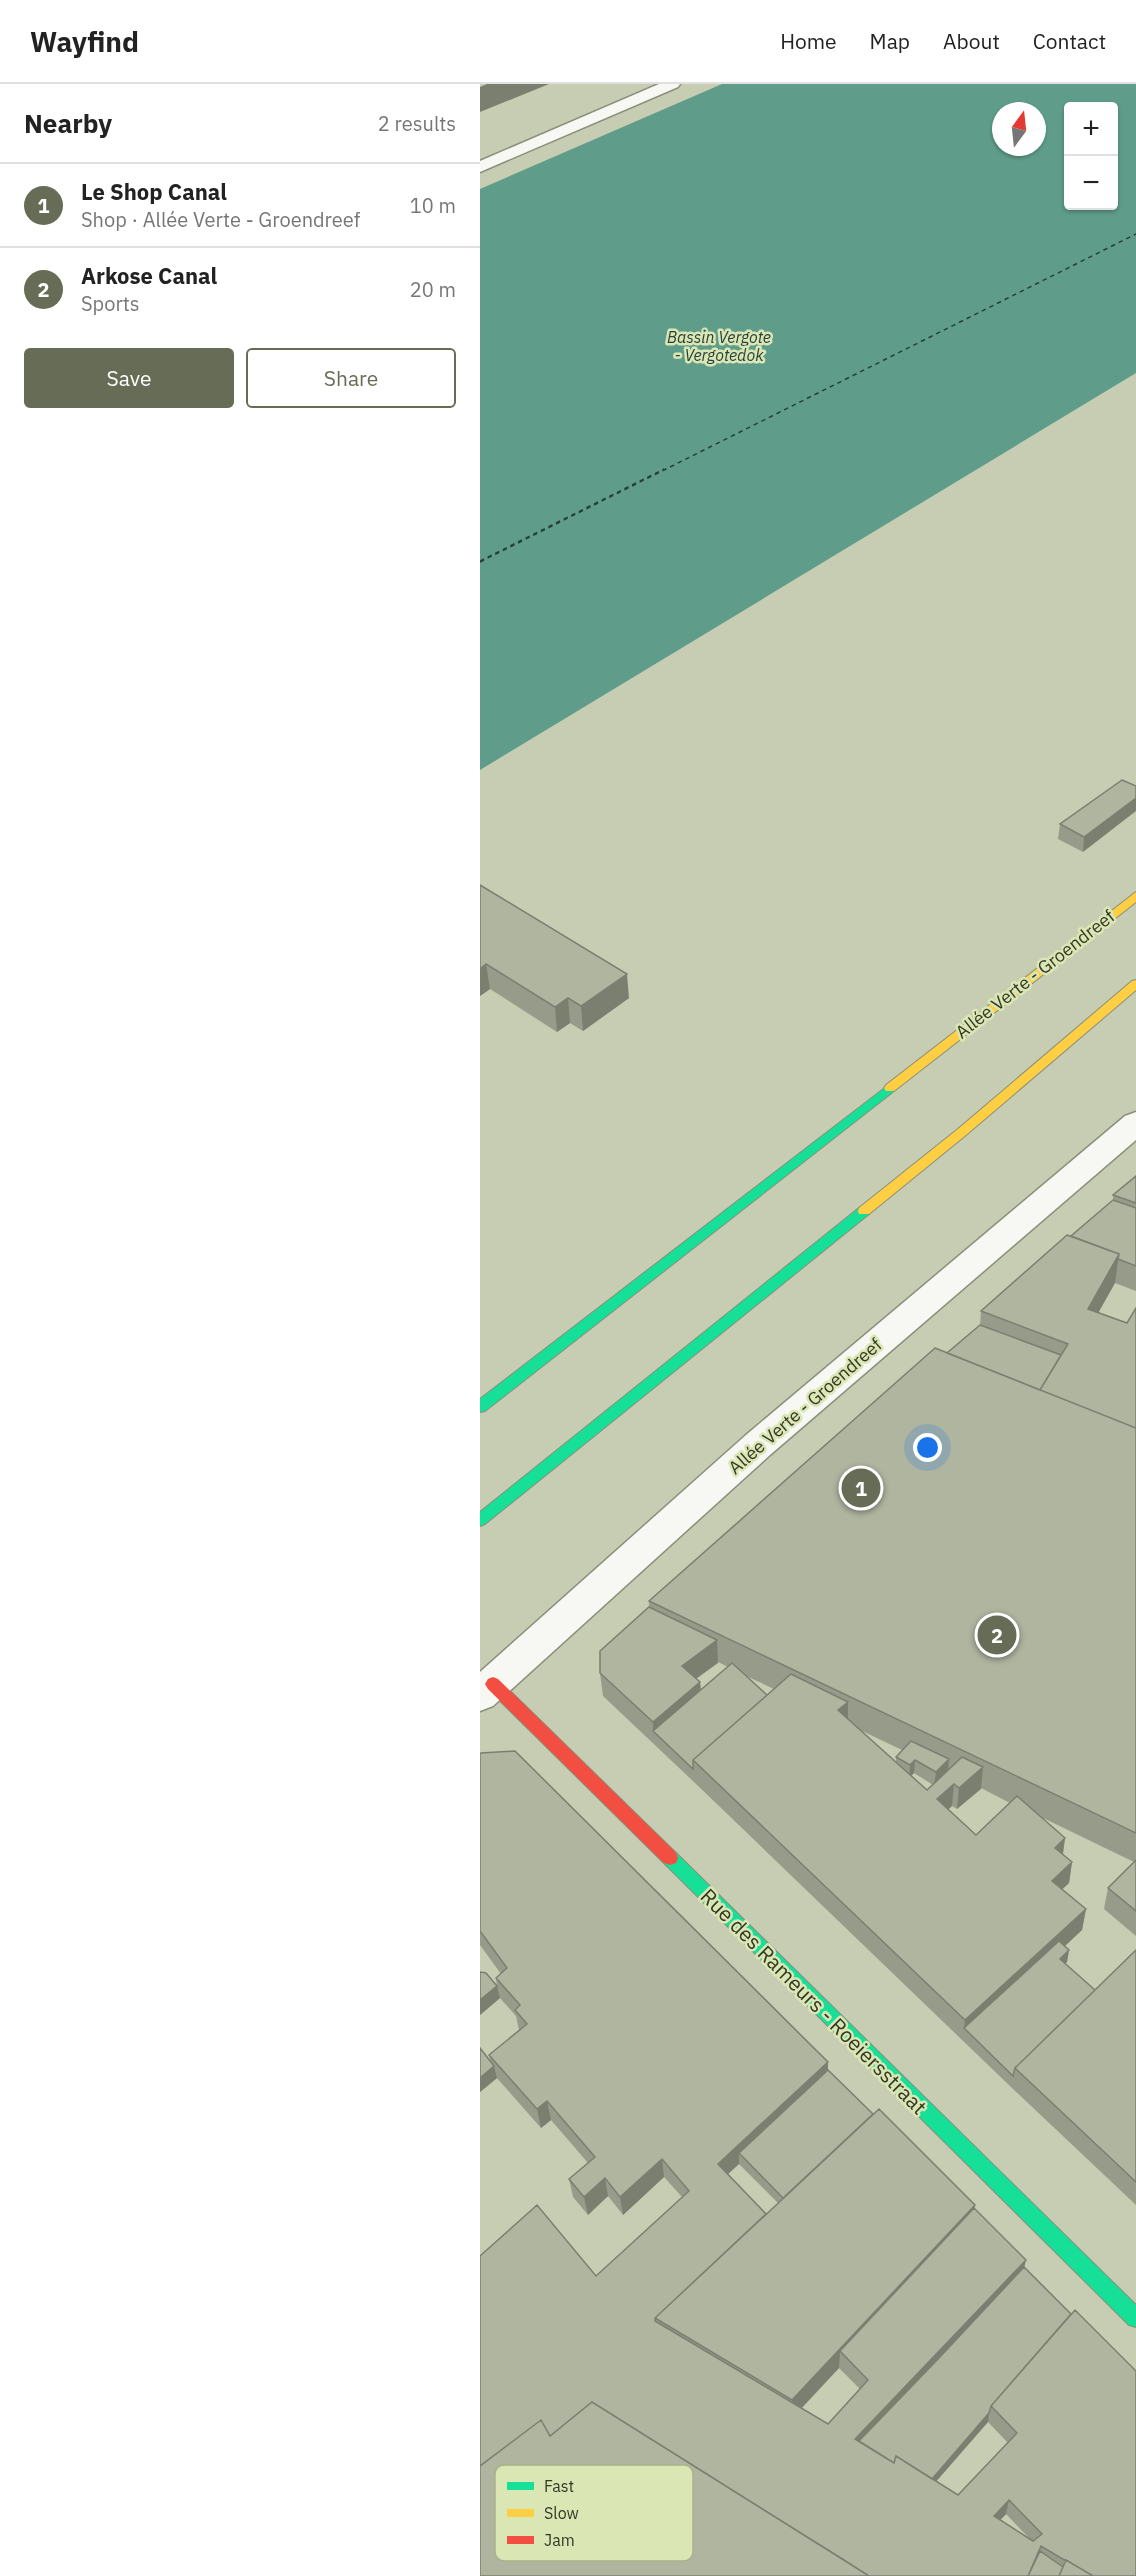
<!DOCTYPE html>
<html lang="en">
<head>
<meta charset="utf-8">
<style>
	body { margin:0; font-family:"IBM Plex Sans",sans-serif; background:#f6f6f6; color:#222 }
	.controls { position:absolute; right:18px; top:18px; display:grid; overflow:hidden; border-radius:6px; box-shadow:0 2px 4px #0004 }
	.controls button { width:54px; height:54px; display:grid; place-items:center; padding:0; border:0; border-bottom:2px solid #e0e0e0; background:#fff; color:#222; font:30px sans-serif }
	.compass { position:absolute; left:512px; top:18px; width:54px; height:54px; border-radius:50%; background:#fff; box-shadow:0 2px 4px #0004; rotate:15deg }
	.you { position:absolute; left:448px; top:1364px; width:21px; height:21px; margin:-15px; border:4px solid #fff; border-radius:50%; background:#1a73e8; box-shadow:0 0 0 9px #1a73e833 }
	.badge { display:grid; place-items:center; width:39px; height:39px; border-radius:50%; background:#676c56; color:#fff; font-size:20px; font-weight:700 }
	.pin { position:absolute; translate:-50% -50%; border:3px solid #fff; box-shadow:0 2px 6px #0006 }
	.list { margin:0; padding:0; list-style:none }
	h2 { display:flex; justify-content:space-between; align-items:center; height:78px; margin:0; padding:0 24px; font-size:26px }
	h2 small { font-size:20px; font-weight:400; color:#767676 }
	.list li { display:grid; grid-template-columns:39px 1fr auto; gap:18px; align-items:center; box-sizing:border-box; height:84px; padding:0 24px; border-top:2px solid #e0e0e0 }
	.list b { display:block; font-size:22px; white-space:nowrap }
	.list p { margin:0; font-size:20px; white-space:nowrap; color:#767676 }
	.list em { font-size:20px; font-style:normal; color:#767676 }
	.actions { display:flex; gap:12px; padding:18px 24px }
	.actions a { flex:1; padding:14px 0; border:2px solid #676c56; border-radius:6px; text-align:center; font-size:21px; color:#676c56 }
	.actions .main { background:#676c56; color:#fff }
	.map { position:relative; flex:none; width:656px; height:2492px; overflow:hidden }
	header { display:flex; align-items:center; gap:36px; box-sizing:border-box; height:84px; padding:0 30px; background:#fff; border-bottom:2px solid #e0e0e0 }
	header strong { font-size:28px }
	nav { display:flex; gap:33px; margin-inline-start:auto; font-size:21px }
	main { display:flex }
	aside { flex:1; background:#fff }
	.map>svg:first-child { display:block }
</style>
</head>
<body>
<header>
<strong>Wayfind</strong>
<nav><a>Home</a><a>Map</a><a>About</a><a>Contact</a></nav>
</header>
<main>
<aside>
<h2>Nearby<small>2 results</small></h2>
<ul class="list">
<li><span class="badge">1</span><div><b>Le Shop Canal</b><p>Shop · Allée Verte - Groendreef</p></div><em>10 m</em></li>
<li><span class="badge">2</span><div><b>Arkose Canal</b><p>Sports</p></div><em>20 m</em></li>
</ul>
<div class="actions"><a class="main">Save</a><a>Share</a></div>
</aside>
<div class="map">
<svg width="656" height="2492" viewBox="0 0 656 2492">
	<rect width="100%" height="100%" fill="#c7cdb2"/>
	<path fill="#5f9d8a" fill-rule="evenodd" d="M 242,0 L 656,0 L 656,289 L 0,686 L 0,105 ZM 588,22 L 634,22 L 634,122 L 588,122 ZM 521,27 L 557,27 L 557,63 L 521,63 Z"/>
	<g fill="none" stroke-linecap="round" stroke-linejoin="round">
		<path stroke="#26403b" stroke-width="1.5" stroke-dasharray="4.5 4" stroke-linecap="butt" d="M 0,477 L 184,385
			M 0,478 L 656,150"/>
		<defs>
			<path id="lane" d="M 179,0 L 200,0 L 198,3 L 0,88 L 0,77 Z"/>
			<path id="street" d="M 656,1028 L 656,1056 L 290,1371 L 13,1622 L 0,1627 L 0,1588 L 266,1351 L 645,1032 Z"/>
			<path id="fast" d="M 410,1000 L 416,1004 L 414,1007 L 5,1327 L 0,1328 L 0,1315 Z
				M 384,1122 L 389,1124 L 390,1127 L 389,1130 L 5,1440 L 0,1442 L 0,1428 L 379,1124 Z
				M 190,1767 L 196,1769 L 656,2221 L 656,2243 L 649,2241 L 184,1779 L 182,1774 L 184,1769 Z"/>
			<path id="slow" d="M 656,808 L 656,818 L 414,1007 L 406,1007 L 404,1004 L 406,1001 Z
				M 656,896 L 656,906 L 486,1051 L 389,1130 L 379,1130 L 378,1127 L 379,1124 L 478,1045 L 652,897 Z"/>
			<path id="jam" d="M 13,1593 L 18,1595 L 196,1769 L 198,1774 L 196,1779 L 190,1781 L 184,1779 L 8,1605 L 5,1600 L 8,1595 Z"/>
		</defs>
		<use href="#lane" stroke="#8a8f7a" stroke-width="3"/>
		<use href="#street" stroke="#8a8f7a" stroke-width="3"/>
		<use href="#fast" stroke="#8a8f7a" stroke-width="2"/>
		<use href="#slow" stroke="#8a8f7a" stroke-width="2"/>
		<use href="#jam" stroke="#8a8f7a" stroke-width="2"/>
		<use href="#lane" fill="#f7f8f3" fill-rule="evenodd"/>
		<use href="#street" fill="#f7f8f3" fill-rule="evenodd"/>
		<use href="#fast" fill="#16e098" fill-rule="evenodd"/>
		<use href="#slow" fill="#ffcf43" fill-rule="evenodd"/>
		<use href="#jam" fill="#f24e42" fill-rule="evenodd"/>
	</g>
	<path fill="#979c8a" fill-rule="evenodd" d="M 642,696 L 603,768 L 578,755 L 580,740 Z
		M 0,801 L 149,914 L 103,947 L 90,939 L 77,948 L 10,905 L 0,912 Z
		M 656,1092 L 656,1207 L 635,1199 L 618,1229 L 647,1239 L 656,1224 L 656,1852 L 624,1825 L 628,1804 L 654,1778 L 561,1733 L 585,1754 L 583,1770 L 592,1778 L 589,1799 L 582,1805 L 606,1825 L 602,1846 L 585,1862 L 589,1866 L 587,1878 L 585,1880 L 615,1906 L 656,1866 L 656,2121 L 532,2004 L 214,1698 L 123,1612 L 120,1589 L 169,1523 L 169,1517 L 500,1241 L 501,1227 L 633,1116 L 633,1111 ZM 238,1578 L 248,1583 L 221,1606 L 220,1598 L 216,1595 ZM 266,1592 L 294,1605 L 287,1611 ZM 380,1646 L 422,1666 L 416,1673 L 416,1678 ZM 434,1689 L 453,1701 L 447,1706 L 431,1692 ZM 501,1704 L 530,1719 L 496,1751 L 468,1726 L 472,1722 L 477,1725 Z
		M 0,1670 L 348,1986 L 393,2030 L 495,2121 L 494,2124 L 544,2183 L 591,2230 L 656,2492 L 0,2492 L 116,2192 L 202,2113 L 184,2093 L 143,2131 L 128,2112 L 108,2131 L 93,2113 L 89,2095 L 108,2079 L 71,2036 L 61,2044 L 16,1993 L 17,1994 L 0,2008 L 0,1964 L 11,1979 L 9,1971 L 39,1946 L 36,1932 L 20,1914 L 0,1931 L 0,1888 L 17,1902 L 16,1894 L 21,1890 L 0,1861 ZM 259,2080 L 298,2119 L 286,2130 L 248,2090 ZM 359,2284 L 380,2305 L 348,2340 L 322,2324 ZM 508,2338 L 528,2359 L 478,2411 L 456,2397 ZM 526,2430 L 550,2455 L 520,2436 Z"/>
	<path fill="#7b7f70" d="M 7,0 L 69,0 L 0,28 L 0,3 Z
		M 656,714 L 656,727 L 603,768 L 604,753 Z
		M 6,880 L 10,905 L 0,912 L 0,885 Z
		M 147,890 L 149,914 L 103,947 L 101,922 Z
		M 88,914 L 90,939 L 77,948 L 75,923 Z
		M 639,1170 L 635,1199 L 604,1254 L 608,1225 Z
		M 237,1556 L 238,1579 L 203,1604 L 202,1582 Z
		M 220,1598 L 222,1621 L 173,1647 L 173,1638 Z
		M 368,1618 L 368,1640 L 358,1626 Z
		M 469,1675 L 468,1689 L 454,1702 L 456,1688 Z
		M 435,1676 L 434,1689 L 429,1694 L 430,1681 Z
		M 503,1683 L 501,1705 L 477,1725 L 479,1704 Z
		M 474,1700 L 472,1722 L 455,1737 L 457,1715 Z
		M 585,1754 L 582,1776 L 575,1764 Z
		M 592,1778 L 589,1799 L 569,1818 L 572,1797 Z
		M 606,1825 L 602,1846 L 490,1950 L 484,1944 L 485,1936 Z
		M 589,1866 L 587,1878 L 577,1887 L 580,1875 Z
		M 17,1902 L 20,1914 L 0,1931 L 0,1916 Z
		M 348,1978 L 348,1998 L 259,2069 L 259,2080 L 239,2098 L 238,2080 Z
		M 14,1982 L 17,1994 L 0,2008 L 0,1994 Z
		M 67,2017 L 71,2036 L 61,2044 L 57,2025 Z
		M 182,2075 L 184,2093 L 143,2131 L 140,2113 Z
		M 125,2094 L 128,2112 L 108,2131 L 104,2113 Z
		M 495,2121 L 491,2142 L 360,2267 L 359,2284 L 312,2334 L 312,2316 Z
		M 546,2176 L 542,2193 L 380,2364 L 375,2355 Z
		M 509,2329 L 508,2338 L 447,2408 L 449,2399 Z
		M 529,2416 L 526,2430 L 511,2446 L 514,2432 Z"/>
	<path fill="#b0b5a0" stroke="#7b7f70" stroke-width="1.5" fill-rule="evenodd" d="M 642,696 L 656,702 L 656,714 L 604,753 L 580,740 Z
		M 0,801 L 147,890 L 101,922 L 88,914 L 75,923 L 6,880 L 0,885 Z
		M 656,1092 L 656,1119 L 633,1111 Z
		M 633,1116 L 656,1124 L 656,1182 L 638,1175 L 639,1170 L 591,1152 Z
		M 587,1151 L 639,1170 L 608,1225 L 647,1239 L 656,1224 L 656,1344 L 560,1306 L 588,1260 L 501,1227 Z
		M 500,1241 L 581,1271 L 560,1306 L 467,1269 Z
		M 455,1264 L 656,1344 L 656,1749 L 169,1517 Z
		M 169,1523 L 237,1556 L 202,1582 L 220,1598 L 173,1638 L 120,1589 L 120,1567 Z
		M 252,1579 L 287,1611 L 213,1676 L 213,1685 L 173,1647 Z
		M 311,1590 L 368,1618 L 358,1626 L 447,1706 L 482,1673 L 503,1683 L 479,1704 L 474,1700 L 457,1715 L 496,1751 L 537,1712 L 585,1754 L 575,1764 L 592,1778 L 572,1797 L 606,1825 L 485,1936 L 213,1676 Z
		M 431,1657 L 469,1675 L 456,1688 L 435,1676 L 430,1681 L 416,1673 Z
		M 35,1667 L 348,1978 L 238,2080 L 286,2130 L 175,2234 L 175,2237 L 348,2340 L 388,2296 L 360,2267 L 494,2124 L 546,2176 L 375,2355 L 414,2379 L 416,2372 L 478,2411 L 537,2349 L 511,2322 L 595,2226 L 656,2287 L 656,2492 L 613,2492 L 586,2476 L 586,2477 L 561,2462 L 548,2492 L 389,2492 L 112,2318 L 70,2352 L 61,2336 L 0,2382 L 0,2172 L 57,2121 L 116,2192 L 209,2107 L 182,2075 L 140,2113 L 125,2094 L 104,2113 L 89,2095 L 115,2073 L 67,2017 L 57,2025 L 9,1971 L 47,1940 L 35,1926 L 40,1921 L 16,1894 L 27,1884 L 0,1847 L 0,1670 L 1,1669 ZM 529,2416 L 562,2450 L 553,2457 L 514,2432 Z
		M 656,1776 L 656,1827 L 628,1804 Z
		M 579,1857 L 589,1866 L 580,1875 L 615,1906 L 535,1984 L 533,1992 L 484,1944 Z
		M 656,1866 L 656,2098 L 535,1984 Z
		M 0,1888 L 6,1889 L 17,1902 L 0,1916 Z
		M 0,1964 L 14,1982 L 0,1994 Z
		M 348,1986 L 393,2030 L 303,2114 L 259,2069 Z
		M 399,2025 L 495,2121 L 312,2316 L 175,2234 Z
		M 544,2183 L 591,2230 L 511,2322 L 509,2329 L 452,2395 L 416,2372 L 414,2379 L 379,2357 L 460,2273 Z
		M 112,2318 L 364,2476 L 389,2492 L 0,2492 L 0,2382 L 61,2336 L 70,2352 Z
		M 560,2467 L 583,2483 L 579,2492 L 548,2492 Z
		M 586,2476 L 613,2492 L 579,2492 Z"/>
	<g text-anchor="middle" dominant-baseline="central" stroke-width="5" stroke-linejoin="round" paint-order="stroke">
		<g font-size="16" font-style="italic" fill="#26403b" stroke="#dae6b4">
			<text x="239" y="253">Bassin Vergote<tspan x="239" dy="18">- Vergotedok</tspan></text>
		</g>
		<g font-size="18" fill="#343825" stroke="#dae6b4">
			<text transform="translate(555 890) rotate(-38)">Allée Verte - Groendreef</text>
			<text transform="translate(325 1322) rotate(-41)">Allée Verte - Groendreef</text>
		</g>
		<g font-size="21" fill="#343825" stroke="#dae6b4">
			<text transform="translate(334 1917) rotate(45)">Rue des Rameurs - Roeiersstraat</text>
		</g>
	</g>
	<rect x="15" y="2381" width="198" height="96" rx="9" fill="#dae6b4" stroke="#a8b289" stroke-width="1.5"/>
	<rect x="27" y="2398" width="27" height="8" fill="#16e098"/>
	<rect x="27" y="2425" width="27" height="8" fill="#ffcf43"/>
	<rect x="27" y="2452" width="27" height="8" fill="#f24e42"/>
	<g font-size="16" fill="#343825">
		<text x="64" y="2408">Fast</text>
		<text x="64" y="2435">Slow</text>
		<text x="64" y="2462">Jam</text>
	</g>
</svg>
<div class="controls">
<button>+</button>
<button>−</button>
</div>
<svg class="compass" viewBox="-18 -18 36 36"><path d="M0-13l5 13h-10z" fill="#e53935"/><path d="M0 13l5-13h-10z" fill="#767676"/></svg>
<div class="you"></div>
<div class="pin badge" style="left:381px;top:1404px">1</div>
<div class="pin badge" style="left:517px;top:1551px">2</div>
</div>
</main>
</body>
</html>
